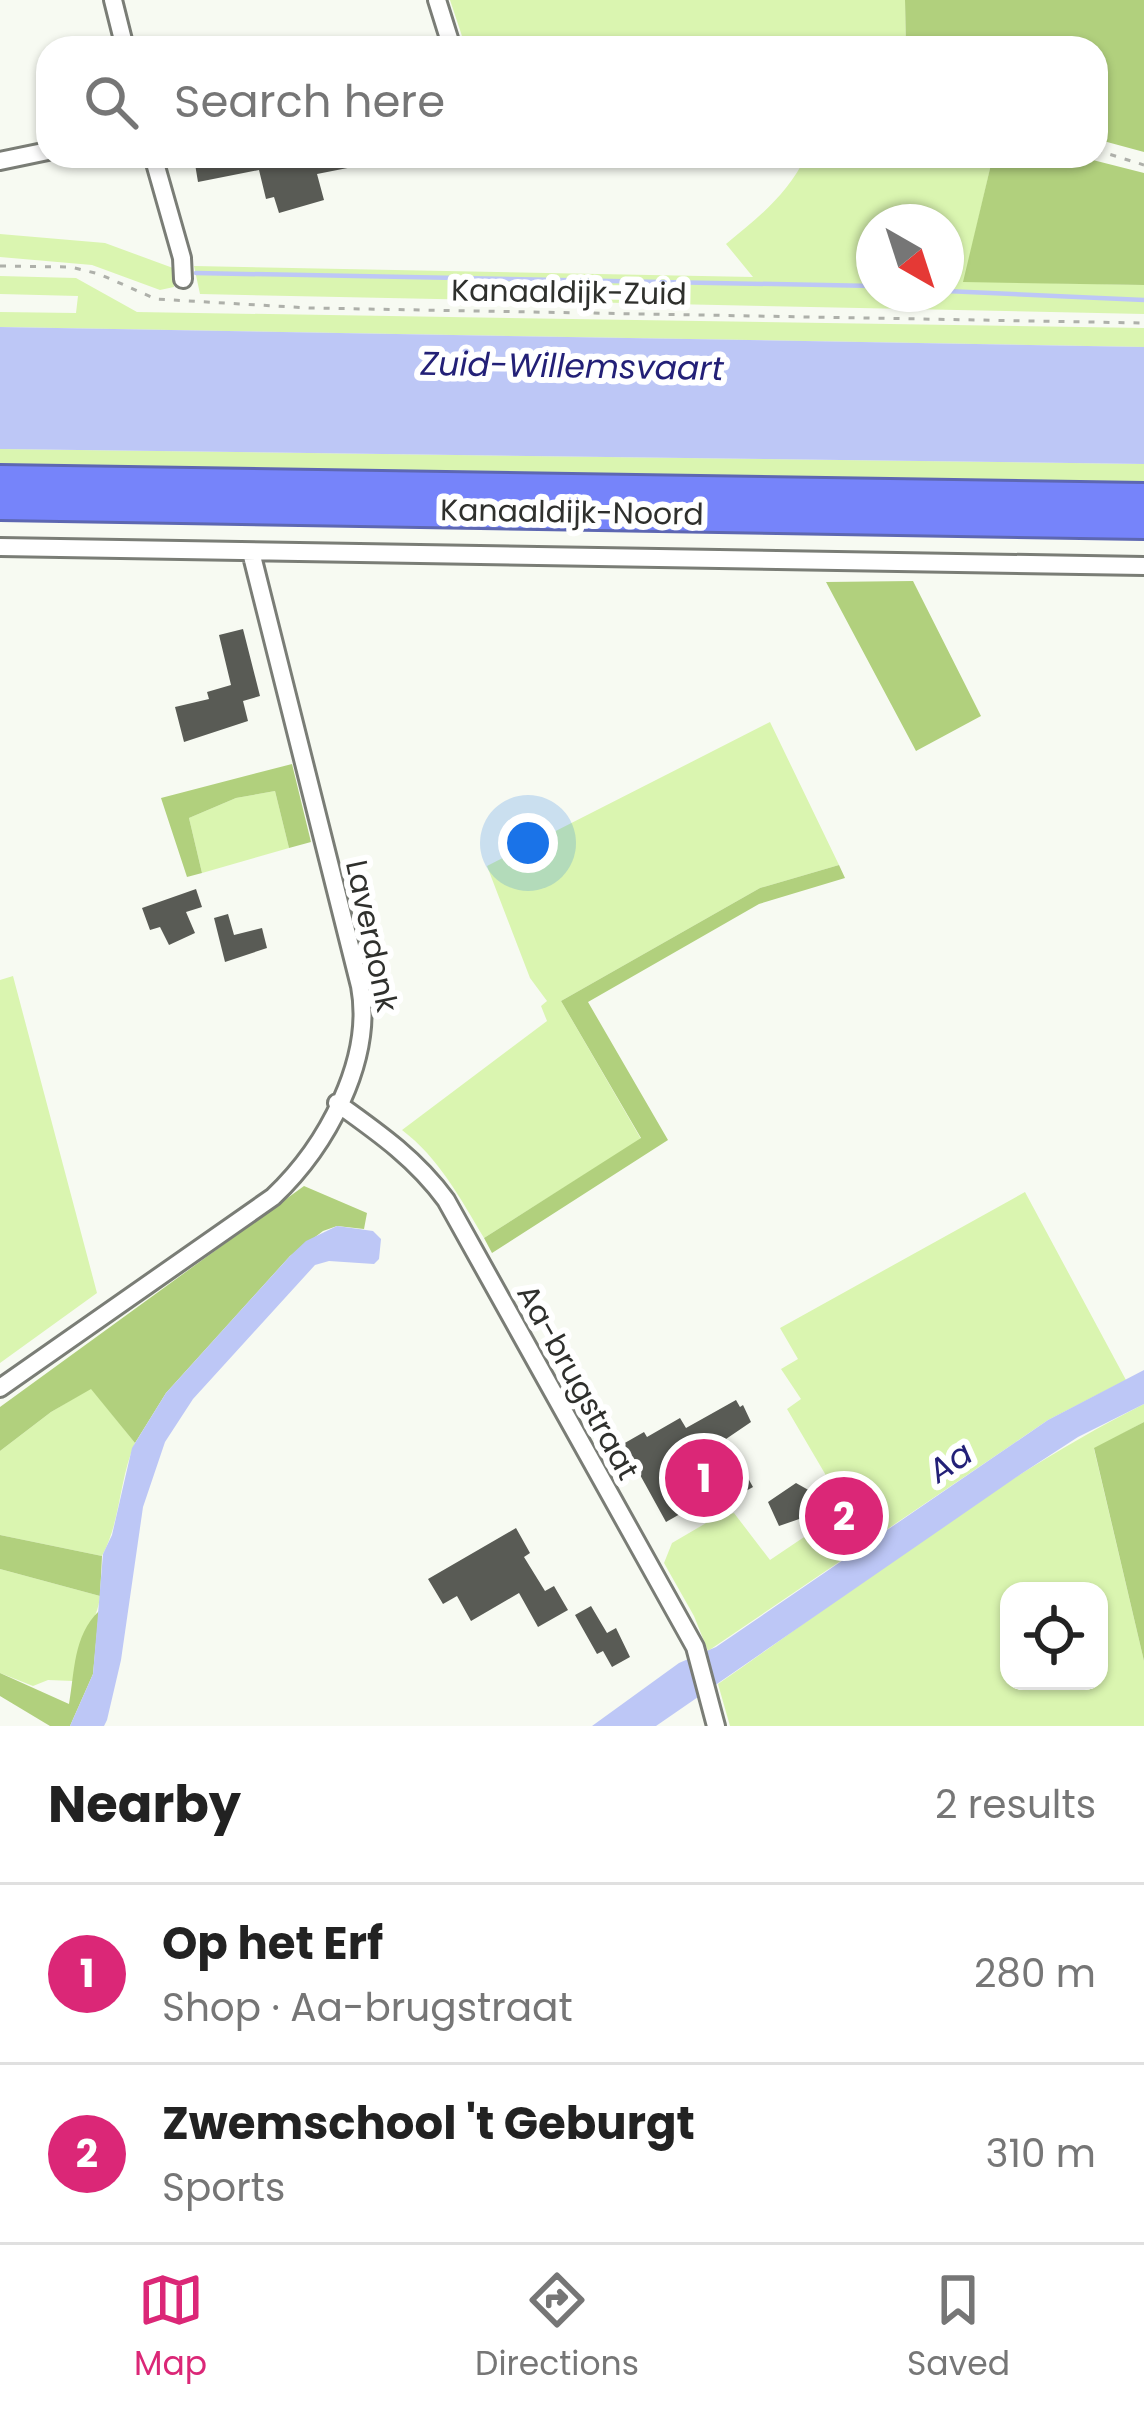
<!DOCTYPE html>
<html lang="en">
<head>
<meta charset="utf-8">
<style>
	body { margin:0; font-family:Poppins,sans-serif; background:#f2f2f2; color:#222 }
	.controls { position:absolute; right:36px; bottom:36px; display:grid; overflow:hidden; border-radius:24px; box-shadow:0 3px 9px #0004 }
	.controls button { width:108px; height:108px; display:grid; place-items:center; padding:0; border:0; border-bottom:3px solid #e0e0e0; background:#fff; color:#222; font:60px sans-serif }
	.compass { position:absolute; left:856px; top:204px; width:108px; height:108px; border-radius:50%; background:#fff; box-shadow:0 3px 9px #0004; rotate:141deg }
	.you { position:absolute; left:528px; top:843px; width:42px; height:42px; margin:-30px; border:9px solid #fff; border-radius:50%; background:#1a73e8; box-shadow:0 0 0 18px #1a73e833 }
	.badge { display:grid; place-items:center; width:78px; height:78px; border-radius:50%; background:#db2777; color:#fff; font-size:39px; font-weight:700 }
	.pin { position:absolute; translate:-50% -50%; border:6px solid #fff; box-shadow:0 3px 12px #0006 }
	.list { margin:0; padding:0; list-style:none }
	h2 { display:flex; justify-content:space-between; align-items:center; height:156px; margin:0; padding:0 48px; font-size:51px }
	h2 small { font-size:39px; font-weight:400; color:#767676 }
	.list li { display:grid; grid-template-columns:78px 1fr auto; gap:36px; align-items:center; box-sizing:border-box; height:180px; padding:0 48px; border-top:3px solid #e0e0e0 }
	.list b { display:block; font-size:45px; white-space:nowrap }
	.list p { margin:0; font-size:39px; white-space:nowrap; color:#767676 }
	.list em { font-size:39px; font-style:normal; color:#767676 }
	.icon { flex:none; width:66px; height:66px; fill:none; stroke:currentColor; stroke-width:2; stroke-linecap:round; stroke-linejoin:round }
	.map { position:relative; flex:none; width:1144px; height:1726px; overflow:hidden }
	.search { position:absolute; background:#fff; box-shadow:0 3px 9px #0004; left:36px; right:36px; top:36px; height:132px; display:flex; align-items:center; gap:30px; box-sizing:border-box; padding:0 42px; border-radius:36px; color:#767676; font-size:45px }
	.sheet { height:516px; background:#fff }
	nav { display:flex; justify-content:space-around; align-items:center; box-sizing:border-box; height:168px; border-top:3px solid #e0e0e0; background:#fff; font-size:33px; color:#767676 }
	nav a { display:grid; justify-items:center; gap:6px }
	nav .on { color:#db2777 }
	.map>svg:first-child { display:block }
</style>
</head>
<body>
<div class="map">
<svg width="1144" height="1726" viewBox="0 0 1144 1726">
	<rect width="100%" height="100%" fill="#f7faf2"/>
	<path fill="#daf5b0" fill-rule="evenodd" d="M 450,0 L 905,0 L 906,48 L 466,48 Z
		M 806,156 L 993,156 L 964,281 L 1144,285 L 1144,314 L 200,294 L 194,266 L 753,277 L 726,244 C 758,218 788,194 806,156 ZM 874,222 L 946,222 L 946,294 L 874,294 Z
		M 0,234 L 105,243 L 173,268 L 174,287 L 160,290 L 92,265 L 0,257 Z
		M 0,276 L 76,278 L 137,312 L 1144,328 L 1144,347 L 0,327 L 0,312 L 76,313 L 78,296 L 0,294 Z
		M 0,449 L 1144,464 L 1144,486 L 0,466 Z
		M 770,722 L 839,865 L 760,888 L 561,1001 L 641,1139 L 484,1238 C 460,1198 439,1158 402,1130 L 547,1021 L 541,1006 L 547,1001 L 530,978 L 487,866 Z
		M 275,791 L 289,848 L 202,873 L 189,818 L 236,798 Z
		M 13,976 L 97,1293 L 0,1363 L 0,980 Z
		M 1025,1192 L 1126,1380 L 1048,1420 L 708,1651 L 694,1616 L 664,1563 L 672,1543 L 713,1519 L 734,1513 L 770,1560 L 816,1529 L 814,1525 L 841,1501 L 787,1409 L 801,1399 L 781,1369 L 798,1359 L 780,1328 Z
		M 91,1388 L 135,1443 C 119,1479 121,1521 102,1556 L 0,1535 L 0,1451 L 51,1412 Z
		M 1144,1404 L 1144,1422 L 1094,1449 L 1144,1661 L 1144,1726 L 730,1726 L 718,1684 C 857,1588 993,1480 1144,1404 ZM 1009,1591 L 1099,1591 L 1099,1681 L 1009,1681 Z
		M 0,1569 L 100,1596 C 98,1622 76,1644 73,1681 L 48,1680 L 33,1686 L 0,1673 Z"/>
	<path fill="#b1d07d" d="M 905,0 L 1144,0 L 1144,152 L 1096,139 L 1096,48 L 906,48 Z
		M 993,156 L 1077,156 L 1144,173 L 1144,285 L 963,282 Z
		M 913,581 L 981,716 L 916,751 L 826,582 Z
		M 292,764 L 311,842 L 289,848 L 275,791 L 236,798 L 189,818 L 202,873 L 187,877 L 161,798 Z
		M 839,865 L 845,878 L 759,904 L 588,1002 L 668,1140 L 492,1253 L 484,1238 L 641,1138 L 561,1001 L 760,888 Z
		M 304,1186 L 367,1213 L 364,1229 L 337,1226 L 323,1231 L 290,1256 L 166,1393 L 135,1443 L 91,1389 L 51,1412 L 0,1451 L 0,1407 Z
		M 1144,1422 L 1144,1661 L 1094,1448 Z
		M 0,1535 L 102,1556 L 100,1596 L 0,1569 Z
		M 99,1611 L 93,1674 L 70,1726 L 50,1726 L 0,1696 L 0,1673 L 69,1704 C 75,1671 73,1636 99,1611 Z"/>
	<path fill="#bdc7f6" d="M 0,327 L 1144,347 L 1144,464 L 0,449 Z
		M 337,1226 L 373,1231 L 381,1239 L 379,1259 L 374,1264 L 329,1261 L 315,1265 L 193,1399 L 165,1442 L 143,1507 L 121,1660 L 107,1720 L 104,1726 L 70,1726 L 93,1674 L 103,1554 L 112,1535 L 132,1448 L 166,1393 L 290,1256 L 306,1241 Z
		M 1144,1370 L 1144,1404 L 1078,1437 L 1021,1474 L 656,1726 L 592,1726 L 679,1663 L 716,1647 L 1048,1420 Z"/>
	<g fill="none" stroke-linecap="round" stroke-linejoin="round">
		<path stroke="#bdc7f6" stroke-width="4.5" d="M 196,273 L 874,286
			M 946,291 L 1144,300"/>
	</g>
	<path fill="#595b55" d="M 206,156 L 378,156 L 378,162 L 317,174 L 324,200 L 279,213 L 274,197 L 266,199 L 259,170 L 198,182 L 194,158 Z
		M 243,629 L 260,696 L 243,701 L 248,721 L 184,742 L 175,707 L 209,699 L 207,692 L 231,685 L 219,635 Z
		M 196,889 L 202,907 L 186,912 L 195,933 L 169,945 L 160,927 L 150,930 L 142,908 Z
		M 228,914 L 234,935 L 262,928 L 267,948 L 225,962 L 214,918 Z
		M 736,1400 L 740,1407 L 743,1405 L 751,1422 L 726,1439 L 753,1487 L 737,1496 L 731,1485 L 666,1522 L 623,1444 L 644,1432 L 647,1437 L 680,1418 L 686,1428 Z
		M 796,1483 L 812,1492 L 805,1517 L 779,1526 L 768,1502 Z
		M 869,1487 L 879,1502 L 819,1544 L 814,1536 L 816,1519 L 830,1509 L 833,1513 Z
		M 516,1528 L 530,1553 L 524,1557 L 545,1591 L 554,1586 L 568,1610 L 538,1627 L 519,1593 L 471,1621 L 457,1596 L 443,1604 L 428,1579 Z
		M 591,1606 L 607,1633 L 616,1628 L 630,1657 L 612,1667 L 603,1651 L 597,1654 L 575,1615 Z"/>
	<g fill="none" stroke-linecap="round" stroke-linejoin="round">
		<defs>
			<path id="street" d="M 113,0 L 125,48
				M 437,0 L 452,48
				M 153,156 L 182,258 L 183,279
				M 0,161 L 48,151
				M 0,547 L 1144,566
				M 337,1103 C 379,1133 416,1159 446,1200 L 695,1647 L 716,1726
				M 0,1388 L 273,1197 C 326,1147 374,1060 360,986 L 251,552"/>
			<path id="highway" d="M 0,481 L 1144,499
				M 0,504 L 1144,523"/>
		</defs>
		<use href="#street" stroke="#7a7d76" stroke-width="22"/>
		<use href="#highway" stroke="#5d67b2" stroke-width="36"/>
		<path stroke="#aeb0aa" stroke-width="3" stroke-dasharray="6 9" stroke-linecap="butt" d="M 1096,150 L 1144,165
			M 0,266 L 71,267 L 99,274 L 156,299 L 310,308 L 1144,323"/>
		<use href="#street" stroke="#fff" stroke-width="16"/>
		<use href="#highway" stroke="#7684fa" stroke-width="30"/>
	</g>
	<g text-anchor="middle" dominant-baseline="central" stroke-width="12" stroke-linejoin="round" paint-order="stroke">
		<g font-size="30" fill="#2f302d" stroke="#fff">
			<text transform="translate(569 292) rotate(1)">Kanaaldijk-Zuid</text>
			<text transform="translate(572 512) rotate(1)">Kanaaldijk-Noord</text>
			<text transform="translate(372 936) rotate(78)">Laverdonk</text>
			<text transform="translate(578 1382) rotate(61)">Aa-brugstraat</text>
		</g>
		<g font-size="33" font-style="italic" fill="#232077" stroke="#fff">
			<text transform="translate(572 366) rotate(1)">Zuid-Willemsvaart</text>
			<text transform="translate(950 1462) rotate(-34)">Aa</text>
		</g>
	</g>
</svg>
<div class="controls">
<button><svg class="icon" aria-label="locate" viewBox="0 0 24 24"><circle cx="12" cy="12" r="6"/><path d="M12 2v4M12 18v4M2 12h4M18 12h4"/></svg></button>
</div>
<svg class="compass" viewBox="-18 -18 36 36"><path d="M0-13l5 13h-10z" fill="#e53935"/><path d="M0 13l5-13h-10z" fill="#767676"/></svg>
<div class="you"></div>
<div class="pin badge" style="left:704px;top:1478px">1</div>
<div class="pin badge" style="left:844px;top:1516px">2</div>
<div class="search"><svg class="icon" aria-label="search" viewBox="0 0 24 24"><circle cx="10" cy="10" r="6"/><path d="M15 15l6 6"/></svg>Search here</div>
</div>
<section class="sheet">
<h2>Nearby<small>2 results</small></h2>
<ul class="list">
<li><span class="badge">1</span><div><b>Op het Erf</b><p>Shop · Aa-brugstraat</p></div><em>280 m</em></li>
<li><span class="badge">2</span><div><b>Zwemschool 't Geburgt</b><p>Sports</p></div><em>310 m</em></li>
</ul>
</section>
<nav>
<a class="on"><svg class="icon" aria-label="map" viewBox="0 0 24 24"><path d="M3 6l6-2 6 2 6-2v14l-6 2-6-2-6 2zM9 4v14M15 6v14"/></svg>Map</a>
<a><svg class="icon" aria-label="directions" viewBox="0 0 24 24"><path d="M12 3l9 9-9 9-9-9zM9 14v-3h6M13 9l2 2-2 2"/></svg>Directions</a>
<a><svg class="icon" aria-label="saved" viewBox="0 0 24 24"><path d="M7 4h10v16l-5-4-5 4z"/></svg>Saved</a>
</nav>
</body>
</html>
